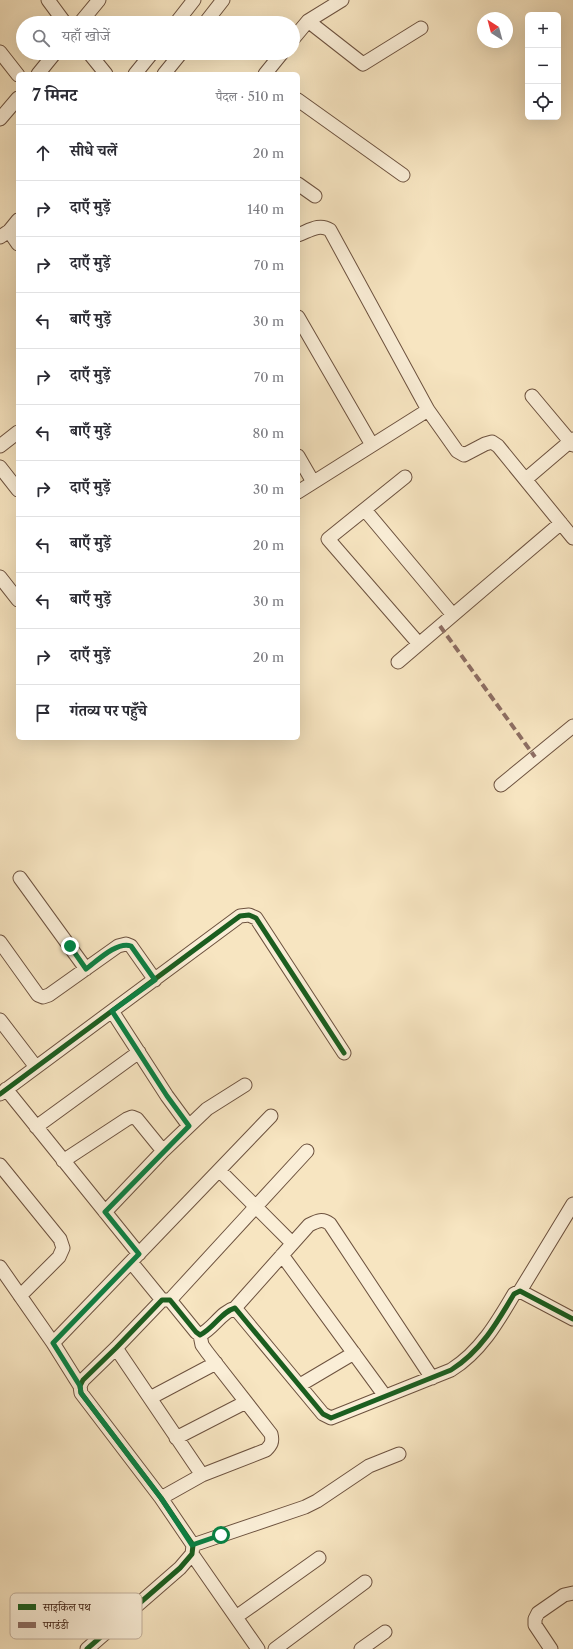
<!DOCTYPE html>
<html lang="hi">
<head>
<meta charset="utf-8">
<style>
	body { margin:0; font-family:"Libre Caslon Text","Noto Serif Devanagari",serif; background:#f7f7f7; color:#2b2b33 }
	.controls { position:absolute; right:12px; top:12px; display:grid; overflow:hidden; border-radius:6px; box-shadow:0 4px 16px #0002 }
	.controls button { width:36px; height:36px; display:grid; place-items:center; padding:0; border:0; border-bottom:1px solid #e1e1e2; background:#fff; color:#2b2b33; font:20px sans-serif }
	.compass { position:absolute; left:477px; top:12px; width:36px; height:36px; border-radius:50%; background:#fff; box-shadow:0 4px 16px #0002; rotate:324deg }
	.stop { position:absolute; width:12px; height:12px; margin:-9px; border:3px solid #0b8043; border-radius:50%; background:#fff }
	.stop.end { background:#0b8043; border-color:#fff; box-shadow:0 1px 4px #0008 }
	.list { margin:0; padding:0; list-style:none }
	h2 { display:flex; justify-content:space-between; align-items:center; height:52px; margin:0; padding:0 16px; font-size:17px }
	h2 small { font-size:13px; font-weight:400; color:#7c7c81 }
	.list li { display:grid; grid-template-columns:26px 1fr auto; gap:12px; align-items:center; box-sizing:border-box; height:56px; padding:0 16px; border-top:1px solid #e1e1e2 }
	.list b { display:block; font-size:15px; white-space:nowrap }
	.list em { font-size:13px; font-style:normal; color:#7c7c81 }
	.icon { flex:none; width:22px; height:22px; fill:none; stroke:currentColor; stroke-width:2; stroke-linecap:round; stroke-linejoin:round }
	.map { position:relative; flex:none; width:573px; height:1649px; overflow:hidden }
	.search { position:absolute; background:#fff; box-shadow:0 4px 16px #0002; left:16px; top:16px; width:284px; height:44px; display:flex; align-items:center; gap:10px; box-sizing:border-box; padding:0 14px; border-radius:22px; color:#7c7c81; font-size:15px }
	.panel { position:absolute; background:#fff; box-shadow:0 4px 16px #0002; left:16px; top:72px; width:284px; height:668px; border-radius:6px }
	.map>svg:first-child { display:block }
</style>
</head>
<body>
<div class="map">
<svg width="573" height="1649" viewBox="0 0 573 1649">
	<rect width="100%" height="100%" fill="#f7e5c1"/>
	<filter id="stains"><feTurbulence type="fractalNoise" baseFrequency=".005" numOctaves="4"/><feColorMatrix values="0 0 0 0 .2 0 0 0 0 .09 0 0 0 0 .02 0 0 0 .5 -.17"/></filter>
	<radialGradient id="worn" r=".72"><stop offset=".6" stop-color="#630" stop-opacity="0"/><stop offset="1" stop-color="#630" stop-opacity=".3"/></radialGradient>
	<g fill="none" stroke-linecap="round" stroke-linejoin="round">
		<defs>
			<path id="minor" d="M 48,0 L 65,23
				M 308,21 L 363,64 L 421,28
				M 80,23 L 99,0
				M 176,23 L 194,0
				M 205,23 L 223,0
				M 293,39 L 308,21 L 342,0
				M 0,52 L 18,75
				M 89,53 L 106,74
				M 38,74 L 55,53
				M 135,74 L 152,53
				M 164,74 L 181,53
				M 265,74 L 282,53
				M 298,100 L 403,175
				M 0,119 L 18,98
				M 298,184 L 315,196
				M 9,231 L 18,244
				M 298,235 C 309,231 319,223 330,230 L 428,410 L 457,451 L 464,455 L 485,444 L 492,442 L 498,446 L 573,538
				M 0,237 L 9,231 L 18,220
				M 298,317 L 372,445
				M 532,396 L 573,445
				M 0,446 L 18,432
				M 298,456 L 313,482
				M 0,467 L 18,490
				M 405,477 L 328,539 L 419,644
				M 526,479 L 573,439
				M 298,492 L 428,410
				M 365,510 L 453,615
				M 0,577 L 18,600
				M 398,662 L 561,523
				M 501,785 L 573,726
				M 20,878 L 86,969
				M 0,942 L 38,995 L 43,997 L 49,995 L 118,946 L 126,944 L 131,946 L 155,980
				M 112,1011 L 167,1096 L 189,1126
				M 0,1020 L 36,1067
				M 6,1089 L 139,1254
				M 0,1094 L 240,916 L 249,915 L 256,918 L 344,1053
				M 36,1127 L 139,1052
				M 63,1161 L 127,1119 L 132,1117 L 137,1119 L 163,1151
				M 0,1165 L 60,1239 L 63,1248 L 59,1257 L 20,1296
				M 219,1170 L 292,1243
				M 105,1212 L 163,1151 L 207,1109 L 245,1085
				M 282,1255 L 385,1396
				M 131,1262 L 162,1300
				M 0,1267 L 53,1343 L 80,1386
				M 520,1291 L 573,1204
				M 170,1300 L 307,1151
				M 235,1308 L 309,1225 C 317,1221 322,1218 330,1224 L 432,1378
				M 53,1343 L 271,1116
				M 116,1348 L 202,1475
				M 300,1385 L 354,1353
				M 150,1398 L 216,1363
				M 176,1438 L 246,1402
				M 161,1498 L 202,1475 L 266,1450 C 271,1445 273,1442 271,1434 L 207,1352 L 202,1345 L 200,1335
				M 193,1545 L 305,1507 L 317,1501 L 369,1466 L 399,1454
				M 192,1554 L 258,1649
				M 236,1617 L 319,1558
				M 87,1649 L 180,1568 L 192,1554 L 193,1545 L 161,1498 L 81,1393 L 80,1386 L 83,1380 L 116,1348 L 162,1300 L 170,1300 L 196,1332 L 200,1335 C 214,1328 221,1312 235,1308 L 323,1414 L 331,1418 L 451,1370 C 480,1352 497,1323 514,1294 L 520,1291 L 573,1319
				M 275,1649 L 365,1582
				M 361,1649 L 385,1632
				M 551,1649 L 535,1625 L 535,1619 L 538,1613 L 564,1595 L 573,1593"/>
		</defs>
		<use href="#minor" stroke="#6d523f" stroke-width="15"/>
		<use href="#minor" stroke="#faeed7" stroke-width="13"/>
		<path stroke="#8d6e63" stroke-width="4" stroke-dasharray="8 4" stroke-linecap="butt" d="M 440,626 L 535,757"/>
		<defs>
			<path id="cycleway" d="M 0,1094 L 240,916 L 249,915 L 256,918 L 344,1053
				M 87,1649 L 180,1568 L 192,1554 L 193,1545 L 161,1498 L 81,1393 L 80,1386 L 83,1380 L 116,1348 L 162,1300 L 170,1300 L 196,1332 L 200,1335 C 214,1328 221,1312 235,1308 L 323,1414 L 331,1418 L 451,1370 C 480,1352 497,1323 514,1294 L 520,1291 L 573,1319"/>
		</defs>
		<use href="#cycleway" stroke="#faeed7" stroke-width="8"/>
		<use href="#cycleway" stroke="#1b5e20" stroke-width="5"/>
	</g>
	<g fill="none" stroke-linecap="round" stroke-linejoin="round">
		<path stroke="#0b8043" stroke-width="5" d="M 70,946 L 86,969 C 97,961 117,941 131,946 L 155,980 L 112,1011 L 167,1096 L 189,1126 L 105,1212 L 139,1254 L 53,1343 L 80,1386 L 81,1393 L 161,1498 L 192,1545 L 221,1535"/>
	</g>
	<rect x="10" y="1593" width="132" height="46" rx="6" fill="#faeed7" stroke="#c2b09c" stroke-width="1"/>
	<rect x="18" y="1604" width="18" height="6" fill="#1b5e20"/>
	<rect x="18" y="1622" width="18" height="6" fill="#8d6e63"/>
	<g font-size="11" fill="#3f2114">
		<text x="43" y="1611">साइकिल पथ</text>
		<text x="43" y="1629">पगडंडी</text>
	</g>
	<rect width="100%" height="100%" filter="url(#stains)"/>
	<rect width="100%" height="100%" fill="url(#worn)"/>
</svg>
<div class="controls">
<button>+</button>
<button>−</button>
<button><svg class="icon" aria-label="locate" viewBox="0 0 24 24"><circle cx="12" cy="12" r="6"/><path d="M12 2v4M12 18v4M2 12h4M18 12h4"/></svg></button>
</div>
<svg class="compass" viewBox="-18 -18 36 36"><path d="M0-13l5 13h-10z" fill="#e53935"/><path d="M0 13l5-13h-10z" fill="#7c7c81"/></svg>
<div class="stop" style="left:221px;top:1535px"></div>
<div class="stop end" style="left:70px;top:946px"></div>
<div class="search"><svg class="icon" aria-label="search" viewBox="0 0 24 24"><circle cx="10" cy="10" r="6"/><path d="M15 15l6 6"/></svg>यहाँ खोजें</div>
<section class="panel">
<h2>7 मिनट<small>पैदल · 510 m</small></h2>
<ul class="list">
<li><svg class="icon" aria-label="ahead" viewBox="0 0 24 24"><path d="M12 20V5M6 11l6-6 6 6"/></svg><div><b>सीधे चलें</b></div><em>20 m</em></li>
<li><svg class="icon" aria-label="right" viewBox="0 0 24 24"><path d="M7 20v-9h11M14 6l5 5-5 5"/></svg><div><b>दाएँ मुड़ें</b></div><em>140 m</em></li>
<li><svg class="icon" aria-label="right" viewBox="0 0 24 24"><path d="M7 20v-9h11M14 6l5 5-5 5"/></svg><div><b>दाएँ मुड़ें</b></div><em>70 m</em></li>
<li><svg class="icon" aria-label="left" viewBox="0 0 24 24"><path d="M17 20v-9H6M10 6l-5 5 5 5"/></svg><div><b>बाएँ मुड़ें</b></div><em>30 m</em></li>
<li><svg class="icon" aria-label="right" viewBox="0 0 24 24"><path d="M7 20v-9h11M14 6l5 5-5 5"/></svg><div><b>दाएँ मुड़ें</b></div><em>70 m</em></li>
<li><svg class="icon" aria-label="left" viewBox="0 0 24 24"><path d="M17 20v-9H6M10 6l-5 5 5 5"/></svg><div><b>बाएँ मुड़ें</b></div><em>80 m</em></li>
<li><svg class="icon" aria-label="right" viewBox="0 0 24 24"><path d="M7 20v-9h11M14 6l5 5-5 5"/></svg><div><b>दाएँ मुड़ें</b></div><em>30 m</em></li>
<li><svg class="icon" aria-label="left" viewBox="0 0 24 24"><path d="M17 20v-9H6M10 6l-5 5 5 5"/></svg><div><b>बाएँ मुड़ें</b></div><em>20 m</em></li>
<li><svg class="icon" aria-label="left" viewBox="0 0 24 24"><path d="M17 20v-9H6M10 6l-5 5 5 5"/></svg><div><b>बाएँ मुड़ें</b></div><em>30 m</em></li>
<li><svg class="icon" aria-label="right" viewBox="0 0 24 24"><path d="M7 20v-9h11M14 6l5 5-5 5"/></svg><div><b>दाएँ मुड़ें</b></div><em>20 m</em></li>
<li><svg class="icon" aria-label="arrive" viewBox="0 0 24 24"><path d="M6 21V4h12l-3 4 3 4H6"/></svg><div><b>गंतव्य पर पहुँचे</b></div></li>
</ul>
</section>
</div>
</body>
</html>
